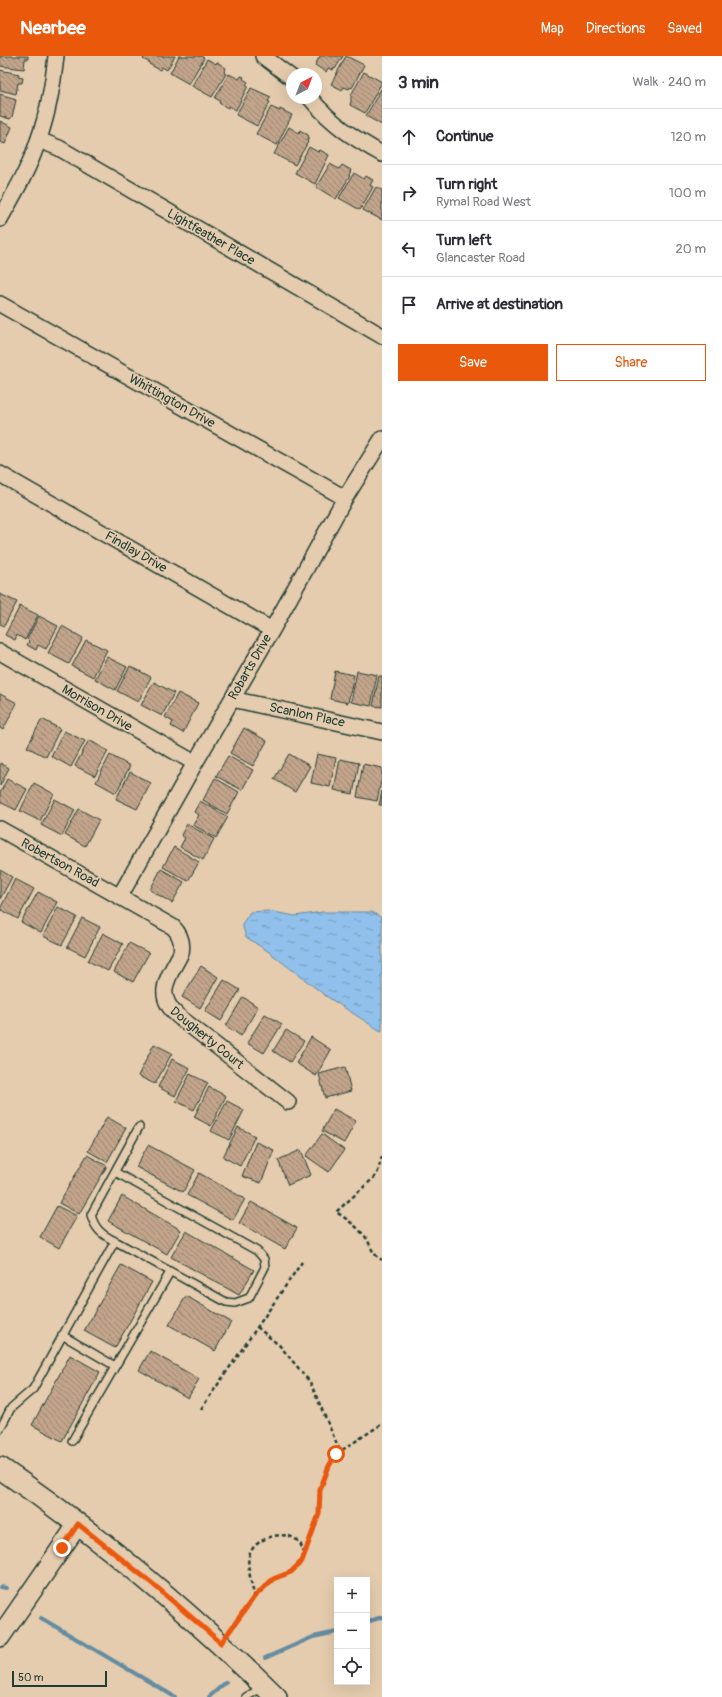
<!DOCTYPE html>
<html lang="en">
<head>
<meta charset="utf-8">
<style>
	body { margin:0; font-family:Pangolin,sans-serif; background:#f2f2f3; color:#2b2b33 }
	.controls { position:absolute; right:12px; bottom:12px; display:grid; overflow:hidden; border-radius:0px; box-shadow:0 4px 16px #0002 }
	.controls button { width:36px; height:36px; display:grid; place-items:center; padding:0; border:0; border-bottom:1px solid #e1e1e2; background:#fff; color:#2b2b33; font:20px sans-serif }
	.compass { position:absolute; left:286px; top:12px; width:36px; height:36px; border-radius:50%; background:#fff; box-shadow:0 4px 16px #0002; rotate:42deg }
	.scale { position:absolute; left:12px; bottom:10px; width:95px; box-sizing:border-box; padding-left:4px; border:2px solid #1f3d34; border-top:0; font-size:11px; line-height:14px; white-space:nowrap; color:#1f3d34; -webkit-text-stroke:3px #e6ccae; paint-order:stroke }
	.stop { position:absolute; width:12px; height:12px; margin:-9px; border:3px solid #ea580c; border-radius:50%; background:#fff }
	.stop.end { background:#ea580c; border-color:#fff; box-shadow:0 1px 4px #0008 }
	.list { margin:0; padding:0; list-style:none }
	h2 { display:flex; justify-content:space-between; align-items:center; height:52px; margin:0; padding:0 16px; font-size:17px }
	h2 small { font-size:13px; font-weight:400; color:#7c7c81 }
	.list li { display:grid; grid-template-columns:26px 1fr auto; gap:12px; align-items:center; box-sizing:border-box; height:56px; padding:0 16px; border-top:1px solid #e1e1e2 }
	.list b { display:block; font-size:15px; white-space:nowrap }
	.list p { margin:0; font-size:13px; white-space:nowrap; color:#7c7c81 }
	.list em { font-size:13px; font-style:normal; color:#7c7c81 }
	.actions { display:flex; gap:8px; padding:12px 16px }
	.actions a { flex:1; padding:9px 0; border:1px solid #ea580c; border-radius:0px; text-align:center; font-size:14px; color:#ea580c }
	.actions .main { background:#ea580c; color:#fff }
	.icon { flex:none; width:22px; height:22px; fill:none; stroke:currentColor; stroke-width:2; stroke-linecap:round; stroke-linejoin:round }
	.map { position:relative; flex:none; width:382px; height:1641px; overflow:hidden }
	header { display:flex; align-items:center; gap:24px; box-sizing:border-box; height:56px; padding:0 20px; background:#ea580c; color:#fff }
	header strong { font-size:19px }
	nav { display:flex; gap:22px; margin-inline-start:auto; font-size:14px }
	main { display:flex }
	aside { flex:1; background:#fff }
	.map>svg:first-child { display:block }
</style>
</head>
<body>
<header>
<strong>Nearbee</strong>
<nav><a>Map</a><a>Directions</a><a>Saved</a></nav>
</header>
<main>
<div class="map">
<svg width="382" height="1641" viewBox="0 0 382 1641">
	<defs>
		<pattern id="water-ripples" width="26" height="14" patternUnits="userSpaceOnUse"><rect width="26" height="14" fill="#90c0eb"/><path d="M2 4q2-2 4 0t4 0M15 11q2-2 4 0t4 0" fill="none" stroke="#759dbf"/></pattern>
		<pattern id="building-back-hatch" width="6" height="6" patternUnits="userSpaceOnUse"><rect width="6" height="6" fill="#c2a48b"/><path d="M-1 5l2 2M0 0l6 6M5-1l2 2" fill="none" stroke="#9d8772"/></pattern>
	</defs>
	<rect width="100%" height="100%" fill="#e6ccae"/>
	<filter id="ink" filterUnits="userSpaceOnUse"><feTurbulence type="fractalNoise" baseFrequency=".025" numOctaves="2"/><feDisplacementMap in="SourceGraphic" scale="8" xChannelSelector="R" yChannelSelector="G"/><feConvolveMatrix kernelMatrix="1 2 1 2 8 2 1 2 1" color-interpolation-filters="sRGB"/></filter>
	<g filter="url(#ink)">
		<path fill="url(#water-ripples)" stroke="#638ca2" d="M 268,855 L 295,860 L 322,856 L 372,856 L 382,862 L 382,975 L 379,974 L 326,940 L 269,896 L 246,881 L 242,868 L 250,856 Z"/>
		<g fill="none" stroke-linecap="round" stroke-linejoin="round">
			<path stroke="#638ca2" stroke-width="4" d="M 0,1531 L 6,1532
				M 41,1562 L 175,1641
				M 367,1566 L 382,1561
				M 265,1602 L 313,1581 L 337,1576
				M 209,1641 L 226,1626"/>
		</g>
		<path fill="url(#building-back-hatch)" stroke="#1f3d34" d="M 0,0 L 28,0 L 28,3 L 25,3 L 24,13 L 0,10 Z
			M 145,0 L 175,0 L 167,14 L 162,11 L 160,14 L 149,8 L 150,7 L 143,3 Z
			M 179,0 L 201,0 L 204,2 L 189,28 L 170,17 Z
			M 320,0 L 343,0 L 335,13 L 334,12 L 333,14 L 328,12 L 326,16 L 315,9 Z
			M 346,0 L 364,9 L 352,32 L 350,31 L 349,33 L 344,31 L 342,34 L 331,28 Z
			M 207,3 L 216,8 L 217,6 L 226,12 L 224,17 L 226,18 L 212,41 L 192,30 Z
			M 0,14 L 19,18 L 18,21 L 23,22 L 22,27 L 18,27 L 16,38 L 0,34 Z
			M 364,16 L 382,26 L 365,57 L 350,49 L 351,46 L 351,39 Z
			M 229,18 L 239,23 L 241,20 L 244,21 L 243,23 L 248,26 L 246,29 L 248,30 L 236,54 L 229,50 L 228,52 L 219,47 L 220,45 L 215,42 Z
			M 251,32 L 271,41 L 268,45 L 270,46 L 257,70 L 236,59 Z
			M 381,33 L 382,34 L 382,69 L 366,60 Z
			M 0,38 L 13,42 L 13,43 L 16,44 L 12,61 L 10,63 L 0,60 Z
			M 271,51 L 280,55 L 280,53 L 292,59 L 277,89 L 256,78 Z
			M 0,65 L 12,71 L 5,88 L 0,86 Z
			M 289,71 L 299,77 L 300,74 L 308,79 L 309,81 L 307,85 L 308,86 L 295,109 L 274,98 Z
			M 309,91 L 318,96 L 320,94 L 329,99 L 315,128 L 295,117 Z
			M 330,108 L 339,113 L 342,109 L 351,114 L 349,119 L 350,120 L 336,143 L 316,131 Z
			M 354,117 L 364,123 L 366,120 L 373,124 L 370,129 L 373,131 L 360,154 L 339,142 Z
			M 376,131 L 382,134 L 382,164 L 363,154 Z
			M 0,538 L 17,546 L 4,570 L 0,568 Z
			M 20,550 L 38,559 L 25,584 L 17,579 L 15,584 L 5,579 Z
			M 39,560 L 58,570 L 46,593 L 38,589 L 36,594 L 27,589 L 29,585 L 27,583 Z
			M 62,570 L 83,582 L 69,608 L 48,597 Z
			M 86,584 L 107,594 L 93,621 L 72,610 Z
			M 107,601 L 127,611 L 115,634 L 95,623 Z
			M 130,610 L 151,621 L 138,646 L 117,635 Z
			M 335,615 L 354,619 L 348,647 L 330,643 Z
			M 357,615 L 377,619 L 371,650 L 351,646 Z
			M 379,620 L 382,620 L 382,651 L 373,650 Z
			M 154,626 L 174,637 L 162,660 L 141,649 Z
			M 178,637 L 198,647 L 183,677 L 171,670 L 173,666 L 165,661 Z
			M 0,638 L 17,647 L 3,674 L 0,672 Z
			M 42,663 L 60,673 L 46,701 L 27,691 Z
			M 244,672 L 267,685 L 253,710 L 230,697 Z
			M 64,675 L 85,685 L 71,711 L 51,700 Z
			M 89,684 L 108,695 L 95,720 L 75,710 Z
			M 289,698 L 310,710 L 295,736 L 274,723 Z
			M 317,698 L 336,702 L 330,731 L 311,727 Z
			M 110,699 L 130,710 L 116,737 L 96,726 Z
			M 228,700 L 253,714 L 242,734 L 216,720 Z
			M 340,703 L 359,707 L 353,738 L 334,734 Z
			M 0,707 L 9,712 L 0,730 Z
			M 363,708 L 382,712 L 382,721 L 377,745 L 357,741 Z
			M 130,716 L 151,727 L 137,753 L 116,743 Z
			M 215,722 L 239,736 L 227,758 L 203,744 Z
			M 7,723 L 27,733 L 16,754 L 0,746 L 0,737 Z
			M 34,727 L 54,738 L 40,765 L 20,755 Z
			M 382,735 L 382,749 L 379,749 Z
			M 55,743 L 75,754 L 62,780 L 41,769 Z
			M 200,745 L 228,761 L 216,782 L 193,769 L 199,759 L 194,756 Z
			M 79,753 L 99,764 L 85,790 L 65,779 Z
			M 187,768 L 214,783 L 203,804 L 180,791 L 185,782 L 181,779 Z
			M 174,791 L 199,806 L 188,825 L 163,811 Z
			M 161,813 L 184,826 L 172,847 L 150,834 Z
			M 0,814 L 12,821 L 0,843 Z
			M 15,823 L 34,833 L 18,863 L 0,853 Z
			M 38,836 L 57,846 L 41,877 L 21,866 Z
			M 58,851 L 77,861 L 62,889 L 43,880 Z
			M 82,862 L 100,871 L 85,900 L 67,891 Z
			M 103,877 L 123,888 L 108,915 L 88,905 Z
			M 129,887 L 149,897 L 133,926 L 114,916 Z
			M 201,910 L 218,921 L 200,952 L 182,941 Z
			M 224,924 L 240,934 L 221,965 L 205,955 Z
			M 243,941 L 258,951 L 241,980 L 226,970 Z
			M 265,958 L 282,968 L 264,997 L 247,987 Z
			M 286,974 L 304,985 L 290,1006 L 273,995 Z
			M 311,981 L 331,994 L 316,1020 L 296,1007 Z
			M 154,988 L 172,997 L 155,1028 L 138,1020 Z
			M 172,1003 L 190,1012 L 175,1040 L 158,1031 Z
			M 345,1011 L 351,1035 L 325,1042 L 319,1018 Z
			M 190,1018 L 208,1027 L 194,1054 L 176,1045 Z
			M 209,1031 L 226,1040 L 211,1070 L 194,1061 Z
			M 227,1045 L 244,1054 L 229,1084 L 211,1075 Z
			M 334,1053 L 356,1065 L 344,1087 L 322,1075 Z
			M 107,1061 L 126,1072 L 107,1106 L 88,1095 Z
			M 238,1071 L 255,1080 L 240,1110 L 223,1101 Z
			M 322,1078 L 344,1094 L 329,1116 L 306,1100 Z
			M 256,1086 L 274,1094 L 261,1127 L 242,1120 Z
			M 148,1089 L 195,1114 L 183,1136 L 136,1111 Z
			M 301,1094 L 311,1119 L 288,1129 L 278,1104 Z
			M 87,1099 L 107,1110 L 79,1158 L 59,1147 Z
			M 199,1117 L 245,1143 L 233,1164 L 187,1139 Z
			M 122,1140 L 181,1174 L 167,1198 L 108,1165 Z
			M 251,1146 L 297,1172 L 285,1193 L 239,1167 Z
			M 57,1150 L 77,1160 L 59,1192 L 40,1181 Z
			M 186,1175 L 254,1214 L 239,1239 L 171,1201 Z
			M 121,1209 L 152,1226 L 115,1292 L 84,1275 Z
			M 186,1240 L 231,1266 L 215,1295 L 169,1269 Z
			M 150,1295 L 199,1323 L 188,1342 L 139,1314 Z
			M 70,1299 L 100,1316 L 62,1385 L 32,1369 Z"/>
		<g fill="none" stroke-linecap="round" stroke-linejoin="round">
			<defs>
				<path id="service" d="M 115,1116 L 257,1195 L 264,1203 L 265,1211 L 249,1242 L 235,1247 L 226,1246 L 115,1185
					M 62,1279 L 115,1310
					M 0,1373 L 11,1352 L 33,1333 L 115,1185 C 102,1179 95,1173 91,1159 L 139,1071
					M 72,1385 L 170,1216
					M 246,1641 L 263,1631"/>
				<path id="minor" d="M 263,0 L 292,22
					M 310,42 C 333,69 352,81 382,98
					M 39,84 L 59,92 L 382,280
					M 0,163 C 14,138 29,113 38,85 C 48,58 53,28 56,0
					M 0,248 L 345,442
					M 0,418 L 272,574
					M 0,596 L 195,707
					M 232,643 L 382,676
					M 0,773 L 173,871 C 180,878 183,887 181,897 C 169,921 153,938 178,960 L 288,1046
					M 120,840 L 195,707 L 272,574 L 345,442 L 382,383"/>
				<path id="tertiary" d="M 0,1581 L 78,1468"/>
				<path id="secondary" d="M 0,1412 C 99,1479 190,1557 276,1641"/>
			</defs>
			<use href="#service" stroke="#1f3d34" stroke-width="10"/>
			<use href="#minor" stroke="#1f3d34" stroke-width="18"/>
			<use href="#tertiary" stroke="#1f3d34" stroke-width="22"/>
			<use href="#secondary" stroke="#1f3d34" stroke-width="24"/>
			<path stroke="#1f3d34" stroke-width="2.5" stroke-dasharray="4 3" stroke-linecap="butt" d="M 382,1100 L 377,1119 L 336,1156 C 346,1162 356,1170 364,1179 C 372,1189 370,1197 382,1204
				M 257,1271 L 280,1290 L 310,1326 L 340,1395
				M 201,1353 L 302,1206
				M 254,1541 L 273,1523 L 291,1516 L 302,1505 L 319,1458 L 320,1434 L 329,1410 L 336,1398 L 382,1368
				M 229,1576 L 254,1541 C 253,1528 244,1507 251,1495 C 259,1481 285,1473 298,1485 C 301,1487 302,1493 304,1496"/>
			<use href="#service" stroke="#e6ccae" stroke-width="7"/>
			<use href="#minor" stroke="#e6ccae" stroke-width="15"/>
			<use href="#tertiary" stroke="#e6ccae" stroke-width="19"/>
			<use href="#secondary" stroke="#e6ccae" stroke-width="21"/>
		</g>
	</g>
	<g fill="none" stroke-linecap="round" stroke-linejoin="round" filter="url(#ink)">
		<path stroke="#ea580c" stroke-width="5" d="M 62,1492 L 78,1468 L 154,1529 L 221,1587 L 254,1541 L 273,1523 L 291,1516 L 302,1505 L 319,1458 L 320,1434 L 329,1410 L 336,1398"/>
	</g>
	<g text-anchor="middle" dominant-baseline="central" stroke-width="3.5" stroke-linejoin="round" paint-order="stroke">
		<g font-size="13" fill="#1f3d34" stroke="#e6ccae">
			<text transform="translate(211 181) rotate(30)">Lightfeather Place</text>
			<text transform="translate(172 345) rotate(29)">Whittington Drive</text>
			<text transform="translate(136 496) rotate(30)">Findlay Drive</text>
			<text transform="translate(250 611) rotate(-60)">Robarts Drive</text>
			<text transform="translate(97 652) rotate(30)">Morrison Drive</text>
			<text transform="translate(307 659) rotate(12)">Scanlon Place</text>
			<text transform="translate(60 807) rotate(29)">Robertson Road</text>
			<text transform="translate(207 982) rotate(39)">Dougherty Court</text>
		</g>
	</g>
</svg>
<div class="controls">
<button>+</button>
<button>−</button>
<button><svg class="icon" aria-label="locate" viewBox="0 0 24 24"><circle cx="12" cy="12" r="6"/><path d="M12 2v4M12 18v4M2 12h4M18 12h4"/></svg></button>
</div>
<svg class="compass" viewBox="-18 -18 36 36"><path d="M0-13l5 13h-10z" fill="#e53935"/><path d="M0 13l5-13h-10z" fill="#7c7c81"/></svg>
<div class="scale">50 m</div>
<div class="stop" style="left:336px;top:1398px"></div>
<div class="stop end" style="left:62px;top:1492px"></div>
</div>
<aside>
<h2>3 min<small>Walk · 240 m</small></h2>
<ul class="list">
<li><svg class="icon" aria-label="ahead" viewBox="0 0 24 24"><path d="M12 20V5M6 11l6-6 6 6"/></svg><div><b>Continue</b></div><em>120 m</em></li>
<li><svg class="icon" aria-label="right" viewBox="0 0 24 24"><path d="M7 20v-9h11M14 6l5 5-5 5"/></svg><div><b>Turn right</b><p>Rymal Road West</p></div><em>100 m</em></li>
<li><svg class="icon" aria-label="left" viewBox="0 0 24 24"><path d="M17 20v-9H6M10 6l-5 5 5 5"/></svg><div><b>Turn left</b><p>Glancaster Road</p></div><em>20 m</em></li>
<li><svg class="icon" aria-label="arrive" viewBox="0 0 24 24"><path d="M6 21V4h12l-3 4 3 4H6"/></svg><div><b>Arrive at destination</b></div></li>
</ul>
<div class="actions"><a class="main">Save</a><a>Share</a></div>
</aside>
</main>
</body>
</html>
